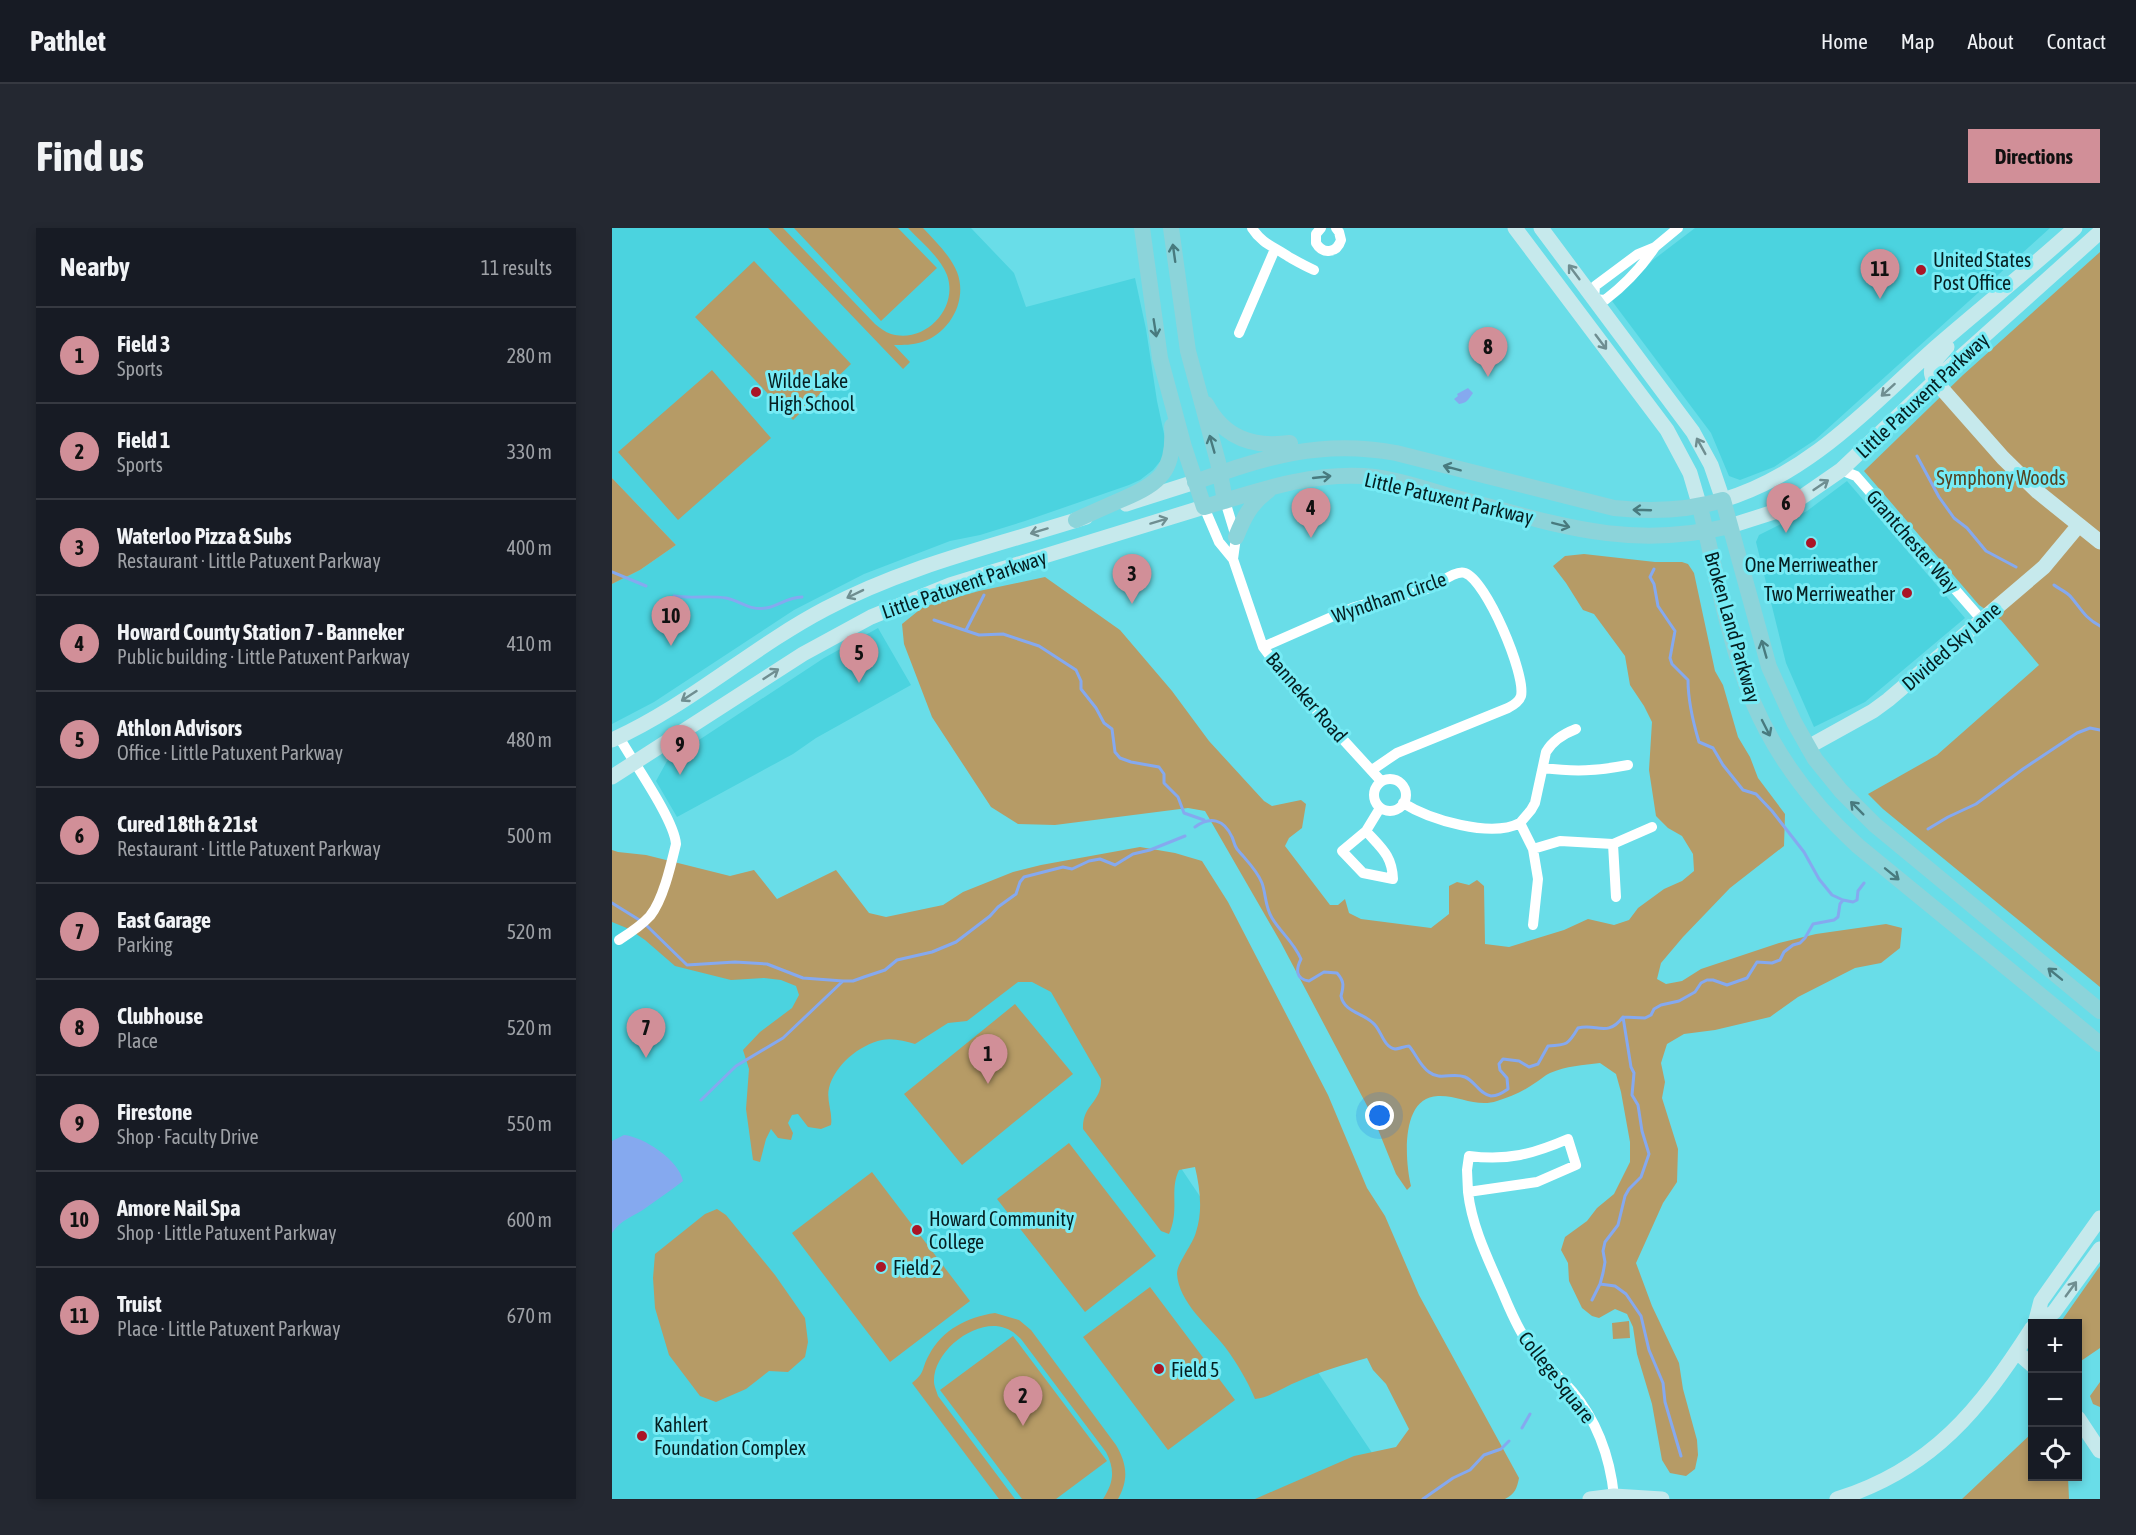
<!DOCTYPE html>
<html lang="en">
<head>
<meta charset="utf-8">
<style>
	body { margin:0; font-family:"Asap Condensed",sans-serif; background:#242831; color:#f1f3f6 }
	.controls { position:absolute; right:18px; bottom:18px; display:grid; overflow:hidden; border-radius:0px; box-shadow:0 3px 9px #0003 }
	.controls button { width:54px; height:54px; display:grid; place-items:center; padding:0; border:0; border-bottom:2px solid #363941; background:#171b24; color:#f1f3f6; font:30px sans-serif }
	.you { position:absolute; left:768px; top:888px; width:21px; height:21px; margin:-15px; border:4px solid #fff; border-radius:50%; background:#1a73e8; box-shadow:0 0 0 9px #1a73e833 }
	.badge { display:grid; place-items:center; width:39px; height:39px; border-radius:50%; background:#d18f98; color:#111; font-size:20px; font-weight:700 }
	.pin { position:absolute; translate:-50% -50px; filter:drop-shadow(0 2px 3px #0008) }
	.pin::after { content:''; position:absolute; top:32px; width:21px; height:18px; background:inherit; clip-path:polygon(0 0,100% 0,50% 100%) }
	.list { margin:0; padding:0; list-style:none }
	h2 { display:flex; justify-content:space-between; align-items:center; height:78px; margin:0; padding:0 24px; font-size:26px }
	h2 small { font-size:20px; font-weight:400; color:#9ea1a6 }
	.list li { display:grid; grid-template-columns:39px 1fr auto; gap:18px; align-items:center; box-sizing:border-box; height:96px; padding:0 24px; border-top:2px solid #363941 }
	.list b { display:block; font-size:22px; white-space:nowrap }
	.list p { margin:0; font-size:20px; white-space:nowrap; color:#9ea1a6 }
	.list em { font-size:20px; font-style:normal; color:#9ea1a6 }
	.icon { flex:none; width:33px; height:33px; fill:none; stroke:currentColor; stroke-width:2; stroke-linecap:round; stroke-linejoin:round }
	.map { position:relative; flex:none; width:1488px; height:1271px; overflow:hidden; border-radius:0px }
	header { display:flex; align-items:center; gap:36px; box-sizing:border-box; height:84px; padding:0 30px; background:#171b24; border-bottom:2px solid #363941 }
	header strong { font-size:28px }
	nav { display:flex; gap:33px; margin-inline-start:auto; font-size:21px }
	.intro { display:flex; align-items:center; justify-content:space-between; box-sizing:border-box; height:144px; padding:0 36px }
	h1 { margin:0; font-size:42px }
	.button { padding:15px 27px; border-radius:0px; background:#d18f98; color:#111; font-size:21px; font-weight:700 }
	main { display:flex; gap:36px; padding:0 36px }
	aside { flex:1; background:#171b24; border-radius:0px; box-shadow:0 3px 9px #0003 }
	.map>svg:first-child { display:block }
</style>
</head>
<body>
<header>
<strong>Pathlet</strong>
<nav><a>Home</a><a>Map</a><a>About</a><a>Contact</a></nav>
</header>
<div class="intro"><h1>Find us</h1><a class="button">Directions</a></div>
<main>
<aside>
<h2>Nearby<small>11 results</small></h2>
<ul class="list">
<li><span class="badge">1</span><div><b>Field 3</b><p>Sports</p></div><em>280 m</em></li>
<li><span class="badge">2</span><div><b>Field 1</b><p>Sports</p></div><em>330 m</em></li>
<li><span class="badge">3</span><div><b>Waterloo Pizza &amp; Subs</b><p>Restaurant · Little Patuxent Parkway</p></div><em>400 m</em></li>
<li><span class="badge">4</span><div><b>Howard County Station 7 - Banneker</b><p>Public building · Little Patuxent Parkway</p></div><em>410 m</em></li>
<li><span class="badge">5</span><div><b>Athlon Advisors</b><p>Office · Little Patuxent Parkway</p></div><em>480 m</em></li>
<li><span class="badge">6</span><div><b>Cured 18th &amp; 21st</b><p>Restaurant · Little Patuxent Parkway</p></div><em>500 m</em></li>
<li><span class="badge">7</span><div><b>East Garage</b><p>Parking</p></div><em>520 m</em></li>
<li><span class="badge">8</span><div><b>Clubhouse</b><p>Place</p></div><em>520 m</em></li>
<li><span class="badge">9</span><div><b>Firestone</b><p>Shop · Faculty Drive</p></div><em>550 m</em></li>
<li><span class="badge">10</span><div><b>Amore Nail Spa</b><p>Shop · Little Patuxent Parkway</p></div><em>600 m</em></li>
<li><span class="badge">11</span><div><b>Truist</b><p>Place · Little Patuxent Parkway</p></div><em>670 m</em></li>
</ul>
</aside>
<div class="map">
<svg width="1488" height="1271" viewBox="0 0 1488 1271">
	<rect width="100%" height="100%" fill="#69dde8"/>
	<path fill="#4bd3df" d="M 0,0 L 359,0 L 402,45 L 414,79 L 523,50 L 534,101 L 545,173 L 554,215 L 550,231 L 541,242 L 528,252 L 517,257 L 413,293 L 368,307 L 338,313 L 252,346 L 182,382 L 42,474 L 0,496 L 0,356 L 28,342 L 64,317 L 0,250 Z
		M 1083,0 L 1438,0 L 1203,212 L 1162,239 L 1128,252 L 1117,248 L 1099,205 L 1000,73 L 1011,64 L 1041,32 Z
		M 1235,253 L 1353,390 L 1253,474 L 1202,499 L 1174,435 L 1144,314 L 1147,307 L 1195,283 Z
		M 266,400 L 299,457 L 204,510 L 181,526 L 65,589 L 44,553 L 55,533 L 212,430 Z
		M 0,647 L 430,733 L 791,1271 L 0,1271 Z"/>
	<path fill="#b69b66" d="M 156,0 L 171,0 L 263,96 C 268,100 273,104 279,106 C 313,116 347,80 335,47 C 328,29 309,14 296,0 L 311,0 C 323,13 338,27 345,44 C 356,72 338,105 310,114 C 300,117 292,117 282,117 L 298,134 L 291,141 Z
		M 182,0 L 286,0 L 325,40 L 269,93 Z
		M 1488,24 L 1488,759 L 1271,581 L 1256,566 L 1325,527 L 1427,437 L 1389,392 L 1367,377 L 1252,243 L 1351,147 Z
		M 142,33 L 239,136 L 181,192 L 83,89 Z
		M 100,142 L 159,210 L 66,292 L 6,224 Z
		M 0,250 L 64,317 L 28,342 L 0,356 Z
		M 972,326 L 1043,334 L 1070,334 L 1076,336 L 1082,345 L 1103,443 L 1111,457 L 1126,509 L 1138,529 L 1146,550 L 1173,586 L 1172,618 L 1118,660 L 1071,709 L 1049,735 L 1045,751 L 1054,756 L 1070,753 L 1089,741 L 1167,715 L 1204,706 L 1274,696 L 1290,700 L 1288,720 L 1269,735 L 1243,740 L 1186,769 L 1158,789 L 1103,802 L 1072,806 L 1055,816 L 1049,835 L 1053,854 L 1050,870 L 1066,921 L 1065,954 L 1051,975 L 1024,1035 L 1040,1078 L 1067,1135 L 1071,1161 L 1085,1212 L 1086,1227 L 1083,1241 L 1074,1248 L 1058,1245 L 1050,1232 L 1040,1176 L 1025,1126 L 1021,1099 L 1015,1086 L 1003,1081 L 987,1090 L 980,1088 L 970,1080 L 957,1053 L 956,1035 L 949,1022 L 953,1009 L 975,993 L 985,980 L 1002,966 L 1018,934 L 1018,914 L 1009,864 L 1004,846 L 988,835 C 971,837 954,838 938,845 C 933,847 928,852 923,855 C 912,863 898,869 885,873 C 865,880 846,867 826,868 C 788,869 793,933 799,958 L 795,962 L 784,946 L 761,889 L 668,713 L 593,583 L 576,580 L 443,597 L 406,596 L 379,579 L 320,489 L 292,416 L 290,396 L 311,379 L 367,363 L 433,349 L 508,402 L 560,463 L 597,513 L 652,573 L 660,578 L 689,572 L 694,576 L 690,600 L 677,610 L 673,618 L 718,677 L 726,677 L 733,671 L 737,685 L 749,691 L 819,700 L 837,686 L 837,658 L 845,654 L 857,657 L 865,652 L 872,658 L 873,716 L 897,719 L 952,702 L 976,691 L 1002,697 L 1017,692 L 1026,680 L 1052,661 L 1070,653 L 1082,643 L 1081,626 L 1070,608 L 1056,600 L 1044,588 L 1037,542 L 1040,494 L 1032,478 L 1018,457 L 1013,428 L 982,386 L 971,382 L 954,355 L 941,338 L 953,328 Z
		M 528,619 L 563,625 L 590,633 L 616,674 L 716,867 L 755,960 L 773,988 L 807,1067 L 907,1250 C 905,1260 903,1266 893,1271 L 643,1271 L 742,1228 L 784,1219 L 797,1201 L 774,1156 L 761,1142 L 755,1130 C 731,1137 709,1143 687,1153 C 671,1159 659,1169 643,1171 C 635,1152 625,1135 613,1119 C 596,1097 567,1075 565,1046 C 565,1035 581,1016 584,1004 C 591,983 588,960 583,939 L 567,942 C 557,963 568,981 557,1006 L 549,1003 L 471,901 C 470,876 490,875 489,851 L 439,764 L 420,754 L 406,754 L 355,793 L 336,795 L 303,816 C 293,813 281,810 270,812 C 247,817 223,837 217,860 C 214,872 221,885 219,897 L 209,901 L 196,899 L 186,886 L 180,887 L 176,895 L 181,905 L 179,912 L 166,910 L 159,901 L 154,911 L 148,934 L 141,932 L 134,881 L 137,841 L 131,822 L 148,804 L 180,780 L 187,767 L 184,758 L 169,752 L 152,750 L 119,752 L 63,738 L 33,712 L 17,701 L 0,694 L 0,622 L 6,624 L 34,627 L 118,648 L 142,642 L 165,671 L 224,642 L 257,685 L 274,689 L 331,677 L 351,664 L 401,644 L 429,637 Z
		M 403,776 L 461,846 L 350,937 L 292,866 Z
		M 457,915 L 544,1028 L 473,1084 L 385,971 Z
		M 260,944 L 358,1073 L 278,1134 L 180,1005 Z
		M 105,981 L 114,987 L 163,1047 L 193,1090 L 196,1114 L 193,1129 L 176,1144 L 157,1143 L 134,1161 L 104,1174 L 88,1168 L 57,1127 L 43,1080 L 41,1050 L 43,1026 L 93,986 Z
		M 1488,1038 L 1488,1120 L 1466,1135 L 1466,1096 L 1448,1095 Z
		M 538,1059 L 623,1172 L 556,1222 L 471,1109 Z
		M 383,1085 L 407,1092 L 419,1102 L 504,1217 C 515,1236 517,1251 506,1271 L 491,1271 C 502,1254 503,1242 494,1224 L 409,1111 C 402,1104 395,1099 384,1098 C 357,1096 321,1125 322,1154 C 322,1158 325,1164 326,1168 L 403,1271 L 387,1271 L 300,1155 C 314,1144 309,1141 317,1127 C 330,1102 355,1089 383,1085 Z
		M 1017,1093 L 1018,1110 L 1001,1111 L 1000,1095 Z
		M 401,1108 L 495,1233 L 444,1271 L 410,1271 L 328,1162 Z
		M 1488,1154 L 1488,1179 L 1481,1176 L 1478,1168 Z
		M 1420,1205 L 1420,1248 L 1456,1249 L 1457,1271 L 1350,1271 Z"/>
	<path fill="#85a9ef" d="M 856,160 L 861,165 C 856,172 855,175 847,176 L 842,171 L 846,168 L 845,166 Z
		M 12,907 C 32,909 67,932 71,953 C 60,962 47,970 35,979 C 23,988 9,991 0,1005 L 0,913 Z"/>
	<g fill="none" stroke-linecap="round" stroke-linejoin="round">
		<path stroke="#85a9ef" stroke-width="3" d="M 1305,228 L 1327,269 L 1342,290 L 1355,300 L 1374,323 L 1404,339
			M 1042,341 L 1038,349 L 1042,356 L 1046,378 L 1063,403 L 1058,430 L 1060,436 L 1076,452 C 1076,473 1081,494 1087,514 L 1101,520 L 1111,537 L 1131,562 L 1144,566 L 1160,583 L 1192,624 L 1207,651 L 1220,667 L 1231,672
			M 0,344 L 34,358
			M 1442,357 C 1447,361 1455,364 1459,369 C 1470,382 1472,389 1488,398
			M 62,368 C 80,371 97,367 114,370 C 129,373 138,383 154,380 C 167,378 173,370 190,369
			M 322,392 L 367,407 L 391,406 L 427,418 L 464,442 L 469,453 L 469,461 L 484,480 L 492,495 L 500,501 L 503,524 L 508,530 L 519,534 L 547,539 L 552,546 L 552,555 L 566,569 L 572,585 L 592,592
			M 354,402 L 372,367
			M 583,599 C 598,588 612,591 620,609 C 622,613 622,617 625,621 C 634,632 645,642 650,655 C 654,666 653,679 660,690 C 669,705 681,713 689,731 C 684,741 683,751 697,753 L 712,744 L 725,745 C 732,753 732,757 729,768 C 732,784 751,785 761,795 C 769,801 771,819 783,821 C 787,821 793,818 797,818 C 804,826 808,838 817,844 C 828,853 840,844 853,849 C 863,853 867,866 879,868 C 886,868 890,865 896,861 L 895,850 L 888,842 L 887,836 L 891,831 L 907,833 L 917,839 L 926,836 L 936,818 C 955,817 956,817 966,800 C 985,795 995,810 1011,789 L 1033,790 L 1039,787 L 1042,781 L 1049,777 L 1067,773 L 1083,764 L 1089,755 L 1095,752 L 1101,752 L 1115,757 L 1135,750 L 1145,734 L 1160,735 L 1168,732 L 1172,724 L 1181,717 L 1188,715 L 1193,710 L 1201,696 L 1222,692 L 1226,689 L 1228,676 L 1231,672 L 1241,674 L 1245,672 L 1246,663 L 1252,655
			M 1316,601 L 1336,589 L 1364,576 L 1411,541 L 1465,505 L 1478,500 L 1488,502
			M 0,675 L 29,693
			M 34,697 L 75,737 L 123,734 L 155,736 L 191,750 L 231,753
			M 89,872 L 124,838 L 171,810 L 231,753 L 241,753 L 252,749 L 273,742 L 285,732 L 320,724 L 344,714 L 378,688 L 386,679 L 404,666 L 408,654 L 412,649 L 451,639 L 460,641 L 477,633 L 488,631 L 503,637 L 521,626 L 538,622 L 573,608
			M 988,1056 L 1003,1058 L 1014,1066 L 1029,1088 L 1037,1122 L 1051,1155 L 1053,1174 L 1069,1228
			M 980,1072 L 988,1056 L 991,1045 L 993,1034 L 991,1023 L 993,1014 L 1006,997 L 1013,968 L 1017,961 L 1029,949 L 1037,926 L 1030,903 L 1026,877 L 1020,867 L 1022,845 L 1019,839 L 1011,789
			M 910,1200 L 918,1186
			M 811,1271 L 841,1250 L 858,1242 L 872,1227 L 889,1221 L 897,1213"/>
		<path stroke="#fff" stroke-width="10" d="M 640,0 C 650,16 663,19 677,29 C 686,34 693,38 702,42
			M 709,0 L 704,6 L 704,15 C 711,27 725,25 729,12 L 727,4 L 724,0
			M 1043,19 C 1029,40 1014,56 993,72 L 982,71 L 983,58 L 1026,26 L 1043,19 L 1066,0
			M 627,105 L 663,21
			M 1229,242 L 1244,248 L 1369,391
			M 613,273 L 624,309 L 621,331
			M 592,279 L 607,314 L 621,331 L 651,419 L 672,447 L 769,553
			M 651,419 L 740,380 C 765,371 795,370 820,359 C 829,355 843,342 853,345 C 874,352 914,446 909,468 C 907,474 902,477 896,480 L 785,525 L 760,542
			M 964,501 C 951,506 941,512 934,524 L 923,575 L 919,582 L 908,595 L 921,621 L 948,613 L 1001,616 L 1040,599
			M 931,540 C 964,544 984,543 1016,537
			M762 567a16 16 0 1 1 32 0a16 16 0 1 1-32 0Z
			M 791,575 C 818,592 879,610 908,595
			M 754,603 C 769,620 780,627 781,651 L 751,645 L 730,623 L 754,603 L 768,580
			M 1001,616 L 1004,669
			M 921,697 L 926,651 L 921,621
			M 7,712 C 18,705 29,698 38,688 C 51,672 59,637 64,616 C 62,591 21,534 7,509
			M 856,964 L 855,942 L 857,928 C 896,933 921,926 956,911 L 964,937 L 925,954 L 856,964 C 860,999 876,1031 890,1063 C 897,1080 904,1097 914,1112 C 928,1131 945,1146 960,1163 C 986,1194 998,1229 1002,1268"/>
		<path stroke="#c6e9ec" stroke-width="15" d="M 903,0 L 1055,202 L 1078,245 L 1088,279
			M 929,0 L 1081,204 L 1099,237 L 1111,272 C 1198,246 1258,178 1324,119 C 1370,79 1418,41 1463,0
			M 1335,119 C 1326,129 1313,140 1323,153 L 1391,230 L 1426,264 L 1488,314
			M 514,276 L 583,254
			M 1118,298 L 1165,283 L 1190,269 L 1229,242 L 1342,135 L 1488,4
			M 0,512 C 76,478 139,420 213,381 C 296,337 386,317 474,289
			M 1196,519 L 1261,483 L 1276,472 L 1432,339 L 1467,297
			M 0,549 L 191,426 L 259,389 L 338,357 L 592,279
			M 1423,1096 L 1429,1073 L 1488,990
			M 1424,1096 L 1442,1084 L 1488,1021
			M 1405,1124 L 1420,1137
			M 1466,1190 L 1488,1223
			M 978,1271 L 1002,1268 L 1050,1271
			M 1225,1271 C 1321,1241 1368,1181 1420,1100"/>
		<path stroke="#8cd4da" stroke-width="16" d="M 530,0 L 548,130 L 572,219 L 592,279 C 647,263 694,245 752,248 C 782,250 813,261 841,269 C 941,295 1014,323 1118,298
			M 559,0 L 576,123 L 606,234 L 613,273
			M 594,176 C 612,210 641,220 678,215
			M 583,254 C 654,229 708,211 784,225 L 1002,280 C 1039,284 1075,283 1111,272 L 1157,439 L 1182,494 L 1203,531 L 1229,563 L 1263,597 L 1488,783
			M 1088,279 C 1104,344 1116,412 1141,474 C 1165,530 1202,578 1246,618 L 1488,816
			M 464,292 C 479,285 495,278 511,271 C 549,255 563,242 560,198
			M 624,309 C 632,289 639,275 657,262"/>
	</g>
	<defs><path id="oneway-shaft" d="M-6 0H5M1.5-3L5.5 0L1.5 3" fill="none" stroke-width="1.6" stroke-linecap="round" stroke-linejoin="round" transform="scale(1.5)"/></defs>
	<g stroke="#487a7e">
		<use href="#oneway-shaft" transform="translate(562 25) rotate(-98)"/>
		<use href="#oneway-shaft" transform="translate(543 100) rotate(81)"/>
		<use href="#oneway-shaft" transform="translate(600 216) rotate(-106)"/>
		<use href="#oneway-shaft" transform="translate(840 240) rotate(-165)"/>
		<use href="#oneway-shaft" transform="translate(710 249) rotate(-6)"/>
		<use href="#oneway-shaft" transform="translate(1030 282) rotate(-178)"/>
		<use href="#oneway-shaft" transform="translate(949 297) rotate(14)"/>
		<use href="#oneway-shaft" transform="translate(1152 421) rotate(-106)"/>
		<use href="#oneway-shaft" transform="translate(1154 500) rotate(63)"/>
		<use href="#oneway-shaft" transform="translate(1245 580) rotate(-135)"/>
		<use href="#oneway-shaft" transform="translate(1280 646) rotate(39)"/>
		<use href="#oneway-shaft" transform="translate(1443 746) rotate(-141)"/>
	</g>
	<g stroke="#6f8e91">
		<use href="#oneway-shaft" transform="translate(962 44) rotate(-127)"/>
		<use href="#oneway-shaft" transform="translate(989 114) rotate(53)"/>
		<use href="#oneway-shaft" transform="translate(1276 162) rotate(138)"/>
		<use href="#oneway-shaft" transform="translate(1089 218) rotate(-119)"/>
		<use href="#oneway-shaft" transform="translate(1209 257) rotate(-34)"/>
		<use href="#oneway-shaft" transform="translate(547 293) rotate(-17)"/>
		<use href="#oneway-shaft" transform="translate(427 303) rotate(163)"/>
		<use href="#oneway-shaft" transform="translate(243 366) rotate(154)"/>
		<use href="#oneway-shaft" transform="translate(159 446) rotate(-33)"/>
		<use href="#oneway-shaft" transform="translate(77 468) rotate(147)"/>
		<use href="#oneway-shaft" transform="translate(1459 1061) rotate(-54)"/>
	</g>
	<g fill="#aa1526" stroke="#77ebf5" stroke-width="2">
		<circle cx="1309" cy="42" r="6"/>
		<circle cx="144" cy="164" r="6"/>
		<circle cx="1199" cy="315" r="6"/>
		<circle cx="1295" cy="365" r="6"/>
		<circle cx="305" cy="1002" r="6"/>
		<circle cx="269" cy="1039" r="6"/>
		<circle cx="547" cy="1141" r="6"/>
		<circle cx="30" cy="1208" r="6"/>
	</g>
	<g text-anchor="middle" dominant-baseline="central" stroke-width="6" stroke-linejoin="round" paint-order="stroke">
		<g font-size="20" fill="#051f21" stroke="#77ebf5" text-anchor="start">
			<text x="1321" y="31">United States<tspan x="1321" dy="23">Post Office</tspan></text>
			<text x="156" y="152">Wilde Lake<tspan x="156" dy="23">High School</tspan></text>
			<text x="1199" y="336" text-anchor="middle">One Merriweather</text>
			<text x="1283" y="365" text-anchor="end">Two Merriweather</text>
			<text x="317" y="990">Howard Community<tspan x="317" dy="23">College</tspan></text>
			<text x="281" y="1039">Field 2</text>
			<text x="559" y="1141">Field 5</text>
			<text x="42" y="1196">Kahlert<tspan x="42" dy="23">Foundation Complex</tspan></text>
		</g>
		<g font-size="20" fill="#051f21" stroke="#77ebf5">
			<text transform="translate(1310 167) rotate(-43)">Little Patuxent Parkway</text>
			<text transform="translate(837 270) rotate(13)">Little Patuxent Parkway</text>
			<text transform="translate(1301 313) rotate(49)">Grantchester Way</text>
			<text transform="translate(352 356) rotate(-19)">Little Patuxent Parkway</text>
			<text transform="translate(777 369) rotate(-19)">Wyndham Circle</text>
			<text transform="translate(1121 399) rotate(74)">Broken Land Parkway</text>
			<text transform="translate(1339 418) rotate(-41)">Divided Sky Lane</text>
			<text transform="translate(695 469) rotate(49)">Banneker Road</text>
			<text transform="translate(945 1149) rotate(52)">College Square</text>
		</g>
		<g font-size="20" fill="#554321" stroke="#77ebf5">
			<text x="1389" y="249">Symphony Woods</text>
		</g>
	</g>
</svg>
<div class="controls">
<button>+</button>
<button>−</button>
<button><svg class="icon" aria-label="locate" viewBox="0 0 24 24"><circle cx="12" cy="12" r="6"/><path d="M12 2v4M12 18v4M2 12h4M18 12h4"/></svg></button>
</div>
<div class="you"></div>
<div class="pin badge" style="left:376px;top:856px">1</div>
<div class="pin badge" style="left:411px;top:1198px">2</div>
<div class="pin badge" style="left:520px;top:376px">3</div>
<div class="pin badge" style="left:699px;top:310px">4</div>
<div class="pin badge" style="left:247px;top:455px">5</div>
<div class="pin badge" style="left:1174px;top:305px">6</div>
<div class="pin badge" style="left:34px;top:830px">7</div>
<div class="pin badge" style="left:876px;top:149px">8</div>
<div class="pin badge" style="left:68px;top:547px">9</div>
<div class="pin badge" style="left:59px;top:418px">10</div>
<div class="pin badge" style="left:1268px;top:71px">11</div>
</div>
</main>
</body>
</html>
